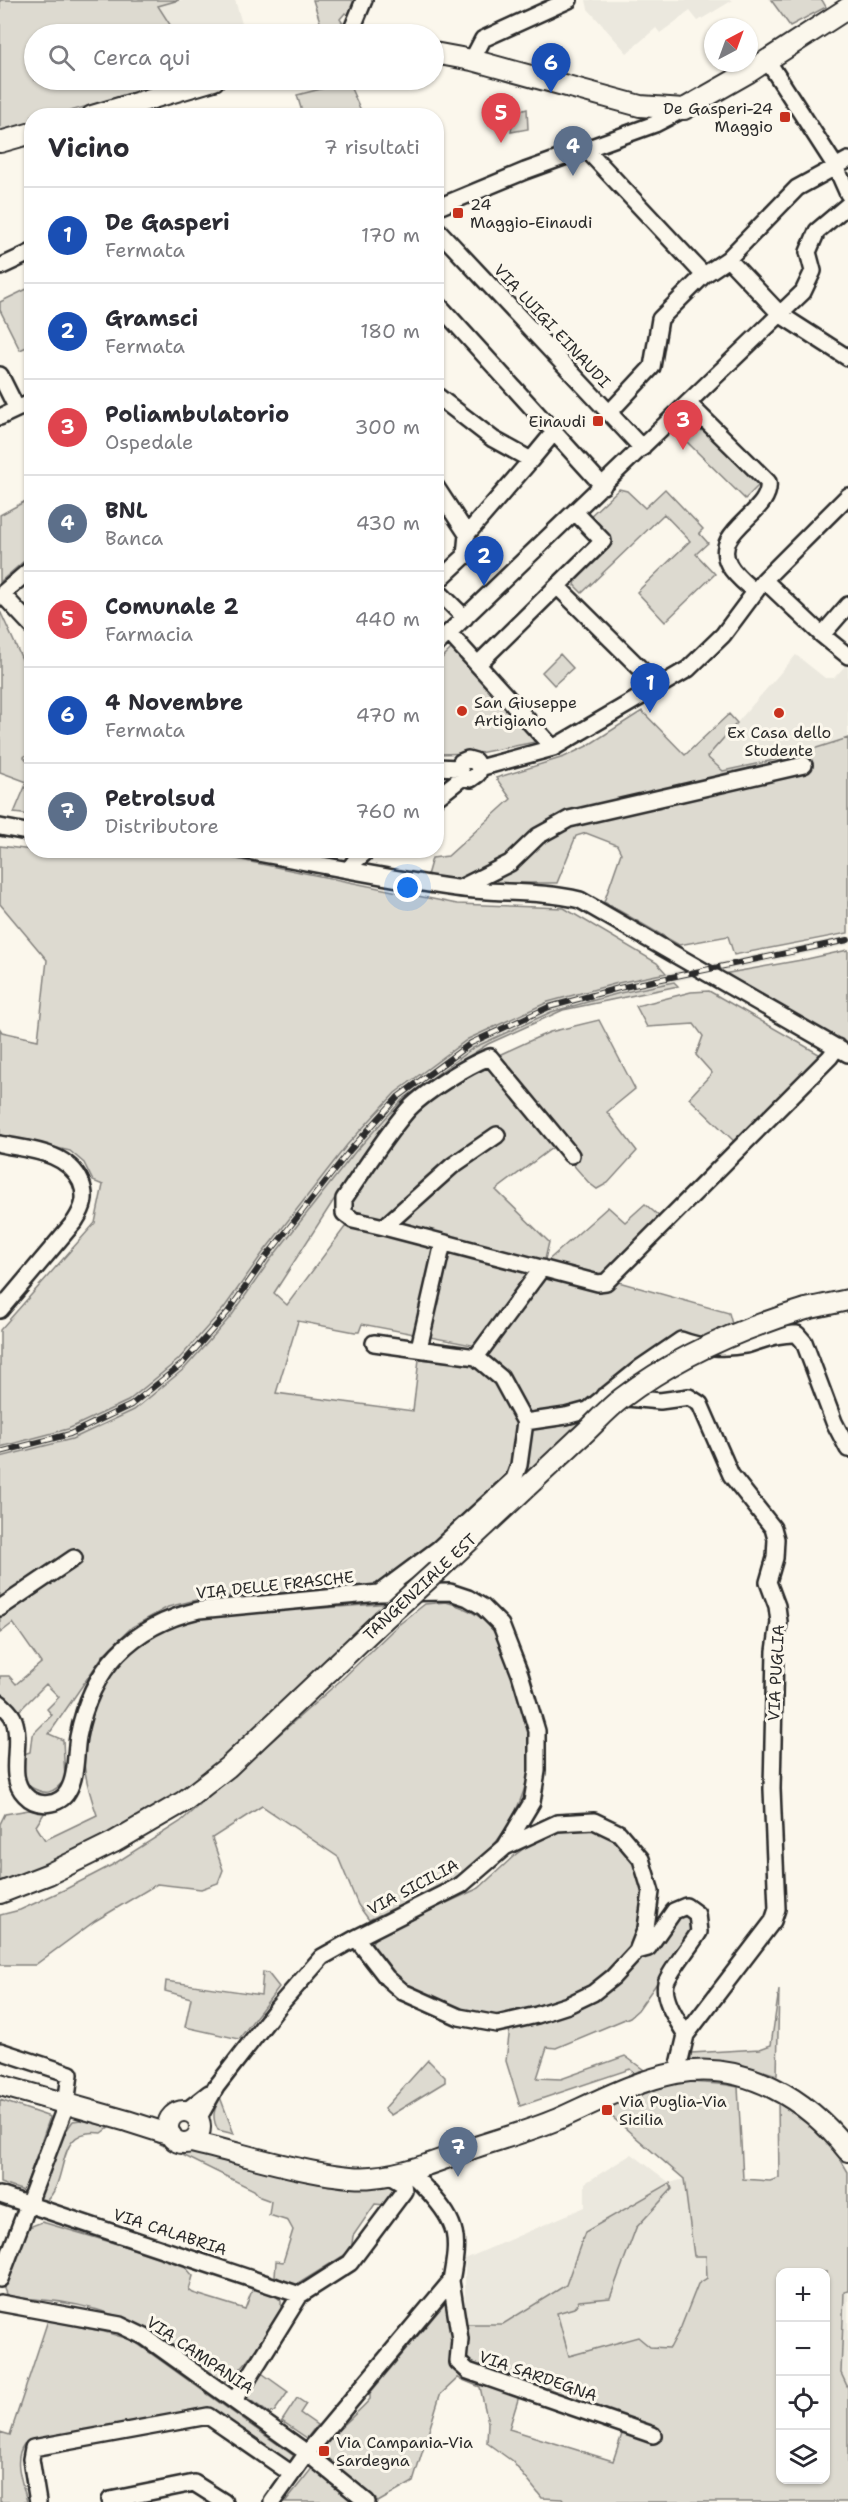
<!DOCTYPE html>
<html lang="it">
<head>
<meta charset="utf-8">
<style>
	body { margin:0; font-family:"Shantell Sans",sans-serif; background:#f7f7f7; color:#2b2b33 }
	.controls { position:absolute; right:18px; bottom:18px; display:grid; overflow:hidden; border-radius:12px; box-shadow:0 2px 4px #0004 }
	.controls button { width:54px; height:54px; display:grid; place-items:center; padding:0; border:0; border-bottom:2px solid #e1e1e2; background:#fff; color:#2b2b33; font:30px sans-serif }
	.compass { position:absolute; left:704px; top:18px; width:54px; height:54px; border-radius:50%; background:#fff; box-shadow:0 2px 4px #0004; rotate:41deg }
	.you { position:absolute; left:408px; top:888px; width:21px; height:21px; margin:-15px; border:4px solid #fff; border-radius:50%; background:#1a73e8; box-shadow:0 0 0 9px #1a73e833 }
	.badge { display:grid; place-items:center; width:39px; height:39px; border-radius:50%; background:#ea580c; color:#fff; font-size:20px; font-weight:700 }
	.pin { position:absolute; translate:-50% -50px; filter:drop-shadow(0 2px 3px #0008) }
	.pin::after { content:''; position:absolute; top:32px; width:21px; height:18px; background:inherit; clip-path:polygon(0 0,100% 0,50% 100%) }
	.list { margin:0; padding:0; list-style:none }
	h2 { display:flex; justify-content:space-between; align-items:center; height:78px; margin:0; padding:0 24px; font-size:26px }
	h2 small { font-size:20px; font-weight:400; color:#7c7c81 }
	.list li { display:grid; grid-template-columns:39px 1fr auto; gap:18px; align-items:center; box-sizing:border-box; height:96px; padding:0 24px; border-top:2px solid #e1e1e2 }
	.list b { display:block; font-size:22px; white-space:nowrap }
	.list p { margin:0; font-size:20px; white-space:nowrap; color:#7c7c81 }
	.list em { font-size:20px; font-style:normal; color:#7c7c81 }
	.icon { flex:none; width:33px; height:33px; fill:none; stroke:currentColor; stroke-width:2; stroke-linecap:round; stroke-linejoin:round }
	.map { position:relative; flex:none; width:848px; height:2502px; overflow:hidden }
	.search { position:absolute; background:#fff; box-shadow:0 2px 4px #0004; left:24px; top:24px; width:420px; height:66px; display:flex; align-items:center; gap:15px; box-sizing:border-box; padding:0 21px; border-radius:33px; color:#7c7c81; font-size:22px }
	.panel { position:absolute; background:#fff; box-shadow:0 2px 4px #0004; left:24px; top:108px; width:420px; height:750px; border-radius:24px }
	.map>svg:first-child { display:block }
</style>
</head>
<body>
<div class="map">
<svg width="848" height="2502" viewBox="0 0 848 2502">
	<rect width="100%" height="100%" fill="#fbf7ec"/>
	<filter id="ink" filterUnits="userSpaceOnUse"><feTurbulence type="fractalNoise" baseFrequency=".0167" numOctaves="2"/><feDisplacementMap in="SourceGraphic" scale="12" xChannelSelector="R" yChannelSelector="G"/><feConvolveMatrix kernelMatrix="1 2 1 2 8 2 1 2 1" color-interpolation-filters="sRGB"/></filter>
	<g filter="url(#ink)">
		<path fill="#ebe8de" d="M 179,0 L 235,0 L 245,34 L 176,34 L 157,6 Z
			M 586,0 L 733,0 L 698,21 L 690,11 L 660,33 L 656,28 L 627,53 L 588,9 Z
			M 796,655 L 825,678 L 834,678 L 846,665 L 848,666 L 848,738 L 788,757 L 723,771 L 707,757 Z
			M 848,935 L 848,945 L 718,973 L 706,965 Z
			M 689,968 L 701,976 L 620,993 L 551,1012 L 473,1048 L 402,1100 L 355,1152 L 270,1260 L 233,1315 L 185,1368 L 134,1410 L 72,1439 L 0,1457 L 0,1447 L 68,1429 L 224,1308 L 262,1254 L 347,1145 L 395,1093 L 468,1039 L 548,1002 L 618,983 Z
			M 632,2154 L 670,2183 L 684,2179 L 694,2255 L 706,2255 L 707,2278 L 669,2348 L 650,2347 L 638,2337 L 569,2356 L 557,2313 L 574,2308 L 579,2301 L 610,2297 L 636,2228 L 672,2190 L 585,2232 L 566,2285 L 503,2324 L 465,2324 L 465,2259 L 585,2207 L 585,2183 Z
			M 844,2291 L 848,2291 L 848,2388 L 841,2373 Z"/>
		<path fill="#dddad0" stroke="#84827e" stroke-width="1.5" fill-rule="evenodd" d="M 0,0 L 179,0 L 158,6 L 176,34 L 34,34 L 34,80 L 176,80 L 57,115 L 32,116 L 31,123 L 0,132 Z
			M 313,0 L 358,0 L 349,16 L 345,13 L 340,19 L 344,25 L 337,34 L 324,34 Z
			M 771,0 L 822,0 L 826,7 L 790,26 Z
			M 348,82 L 363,115 L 303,115 L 297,95 Z
			M 527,109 L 528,129 L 511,132 L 512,125 L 498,117 Z
			M 31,287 L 31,345 L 20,350 L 0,310 L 0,302 Z
			M 697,430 L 706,431 L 761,483 L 745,499 L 685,440 Z
			M 619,489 L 627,491 L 645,508 L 665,489 L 703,529 L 699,533 L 708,543 L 696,554 L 715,574 L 665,622 L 637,592 L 690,541 L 664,514 L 582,593 L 575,586 L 577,573 L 610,541 L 588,518 Z
			M 31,498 L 31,555 L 0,582 L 0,515 Z
			M 0,611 L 31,679 L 31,745 L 27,747 L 29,752 L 24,757 L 31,765 L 31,815 L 14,813 L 27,782 L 0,772 Z
			M 452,648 L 513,711 L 535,742 L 479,753 L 437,754 L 437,663 Z
			M 560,654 L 573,668 L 554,685 L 542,672 Z
			M 642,711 L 685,755 L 729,714 L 737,723 L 707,757 L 723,771 L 788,757 L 848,738 L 848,933 L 734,955 L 728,936 L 679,945 L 604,902 L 621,853 L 617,845 L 586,833 L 576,836 L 557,883 L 444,883 L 426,879 L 432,858 L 448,856 L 511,799 L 496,778 L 564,757 L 587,746 Z
			M 0,846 L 32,850 L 226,857 L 457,904 L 564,908 L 657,963 L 666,973 L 618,983 L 548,1002 L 468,1039 L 395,1093 L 347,1145 L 262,1254 L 224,1308 L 178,1360 L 128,1401 L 68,1429 L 0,1447 L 0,1330 L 95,1223 L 103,1185 L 93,1181 L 84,1163 L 70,1151 L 0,1135 L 0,1029 L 2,1032 L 38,1040 L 47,960 L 0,904 Z
			M 848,950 L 848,1046 L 723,974 L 807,959 Z
			M 674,982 L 678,986 L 563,1010 L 488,1044 L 444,1072 L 400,1107 L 346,1181 L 274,1293 L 287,1305 L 345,1227 L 354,1228 L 359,1226 L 536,1271 L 477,1346 L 362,1324 L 359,1332 L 355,1332 L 298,1321 L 276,1393 L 413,1411 L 419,1359 L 475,1365 L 546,1273 L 615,1281 L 729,1313 L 732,1324 L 656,1365 L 409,1584 L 204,1598 L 168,1607 L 132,1627 L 104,1654 L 49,1734 L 63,1740 L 65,1779 C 54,1794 45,1796 29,1786 L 24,1774 L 24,1754 L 30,1752 L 32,1735 L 52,1715 L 47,1709 L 59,1697 L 46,1684 L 17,1713 L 0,1696 L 0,1676 L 9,1676 L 16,1684 L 41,1663 L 13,1623 L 0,1633 L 0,1457 L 72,1439 L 134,1410 L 185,1368 L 232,1315 L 270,1260 L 355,1152 L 402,1100 L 473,1048 L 551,1012 L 620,993 Z
			M 709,991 L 824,1057 L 737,1144 L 689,1098 L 712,1073 L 696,1055 L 703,1036 L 694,1024 L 647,1027 L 636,1006 L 691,992 Z
			M 599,1020 L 635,1089 L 607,1112 L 637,1151 L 608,1183 L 597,1189 L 589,1183 L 556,1145 L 496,1190 L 549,1242 L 544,1264 L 608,1207 L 625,1222 L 645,1204 L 661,1218 L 598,1280 L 404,1228 L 399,1221 L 353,1213 L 351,1208 L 352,1197 L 413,1113 L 433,1098 L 474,1071 L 491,1064 L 501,1054 L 536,1038 L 550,1032 Z
			M 446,1602 C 493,1615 499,1635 513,1679 C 518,1691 524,1704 527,1718 C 541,1783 508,1847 451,1880 C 425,1895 396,1907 369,1920 L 358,1905 L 338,1857 L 262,1806 L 212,1838 L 223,1870 L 218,1883 L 201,1889 L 157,1884 L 95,1921 L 35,1965 L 0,1965 L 0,1915 L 20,1910 L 66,1889 L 114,1864 L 180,1822 L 341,1680 L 397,1626 L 425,1604 Z
			M 390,1603 C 330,1659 273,1719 209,1770 C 150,1816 71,1858 0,1882 L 0,1824 L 5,1814 L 29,1810 L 45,1812 L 36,1826 L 45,1840 L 97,1815 C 81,1770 78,1747 96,1701 C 114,1657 155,1623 203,1617 C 227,1614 252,1613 276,1611 C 314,1609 352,1606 390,1603 Z
			M 573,1825 C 586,1827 601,1830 613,1836 C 650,1856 647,1921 627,1952 C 603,1991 550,2013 505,2016 C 475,2018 449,2007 423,1994 C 416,1991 408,1988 402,1984 C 390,1974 380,1957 371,1944 L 377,1935 L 479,1888 L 515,1855 L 534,1841 Z
			M 680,1912 L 688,1914 L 694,1919 L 690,1936 L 638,2010 L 630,2017 L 556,2048 L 547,2047 L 537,2078 L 561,2079 L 625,2056 L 644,2070 L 634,2073 L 630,2069 L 520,2106 L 506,2061 L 510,2027 L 537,2020 L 636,1959 L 647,1956 Z
			M 263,1972 L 268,1973 L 279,1987 L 239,2039 L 185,2027 L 191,1998 L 165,1991 L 166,1981 L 261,1995 Z
			M 779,1990 L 777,2075 L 743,2065 L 691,2062 L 691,2053 L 760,2049 L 771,2045 Z
			M 428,2060 L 445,2077 L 445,2082 L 391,2115 L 384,2109 Z
			M 679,2081 C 699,2084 719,2082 738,2087 L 743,2179 L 770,2181 L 779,2178 L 778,2101 L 806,2119 L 835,2150 L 848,2172 L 848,2291 L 844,2292 L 841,2373 L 848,2388 L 848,2502 L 564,2502 L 562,2499 L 542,2498 L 512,2461 L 487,2443 L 488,2422 L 480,2387 L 458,2378 L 440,2395 L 413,2482 L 378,2502 L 321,2455 C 325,2437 357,2415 370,2399 L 370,2393 L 446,2302 L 465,2324 L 503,2324 L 566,2285 L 585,2232 L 670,2183 L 672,2189 L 636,2228 L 610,2298 L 579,2301 L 574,2308 L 557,2313 L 569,2356 L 638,2337 L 650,2347 L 670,2348 L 681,2327 L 698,2284 L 707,2278 L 706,2256 L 694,2256 L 684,2179 L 603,2109 ZM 780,2272 L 826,2272 L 826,2480 L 780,2480 ZM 520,2393 L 624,2428 L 613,2461 L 509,2429 Z
			M 220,2097 L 234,2134 L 218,2130 C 211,2117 214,2110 220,2097 Z
			M 0,2100 L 50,2117 L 24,2191 L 0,2183 Z
			M 81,2120 L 110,2127 L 102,2133 C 53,2126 71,2179 46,2201 L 38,2197 L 55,2146 L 73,2121 Z
			M 146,2137 L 237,2165 L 329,2186 L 390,2181 L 395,2185 L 395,2191 L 385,2205 L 375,2204 L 353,2236 L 351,2251 L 298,2284 L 289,2284 L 275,2276 L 276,2261 L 283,2262 L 293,2230 L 288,2221 L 269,2215 L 271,2201 L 260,2197 L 254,2190 Z
			M 42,2222 L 182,2263 L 193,2276 L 189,2290 L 193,2293 L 245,2309 L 254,2285 L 276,2296 L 281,2301 L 281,2309 C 267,2330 246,2371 224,2382 C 204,2371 187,2354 167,2341 C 121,2311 67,2299 12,2298 L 6,2294 L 3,2286 L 23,2238 L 29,2227 Z
			M 48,2320 L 105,2332 L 132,2340 L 294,2456 L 288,2464 L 208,2411 L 24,2444 C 12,2461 23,2483 27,2502 L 0,2502 L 0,2432 L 10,2435 Z
			M 263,2374 L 288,2392 L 274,2412 L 269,2413 L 243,2395 L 256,2376 Z
			M 297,2398 L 306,2404 L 300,2413 L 317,2425 L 307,2438 L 282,2421 Z
			M 313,2467 L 357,2502 L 285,2502 Z"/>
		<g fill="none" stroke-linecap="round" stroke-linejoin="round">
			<defs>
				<path id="minor" d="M 350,34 L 364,0
					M 472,60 L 483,39 L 569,0
					M 767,60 L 836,167 L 848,194
					M 586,149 L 704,275
					M 436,208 L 525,171 L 655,124 L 684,109
					M 436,228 L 642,448
					M 728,259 L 781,315 L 848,358
					M 0,267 L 32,252
					M 436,302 L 603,486
					M 0,375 L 17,409
					M 436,395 L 493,439 L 531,460 L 555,431
					M 689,404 L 768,482 C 773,513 710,530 729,565 C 735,576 746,584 755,592
					M 609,413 L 652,367 L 660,319 L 704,275 L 728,259 L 797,188 L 848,160
					M 0,417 L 32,402
					M 436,487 L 467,534 L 465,556 L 436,583
					M 467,534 L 531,460
					M 32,568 L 2,594 L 32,626
					M 764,580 L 822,635 L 848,656
					M 558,587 L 659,687
					M 436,589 L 465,618
					M 449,633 L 553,748
					M 822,635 L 848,605
					M 436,645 L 803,292 L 813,271 L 808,252 L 817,231 L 848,205
					M 478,664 L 603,541 L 575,512
					M 436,767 L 459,768
					M 459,768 L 463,777 L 471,779 L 478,774 L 479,768
					M 459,768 L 461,762 L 468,759 L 475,761 L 479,768
					M 479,768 L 553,748 L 688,669 L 723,635 L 764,580 L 848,496
					M 436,798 L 463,777
					M 0,827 L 32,833
					M 242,850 C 314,863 384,878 456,888 C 497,894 539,890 580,900 L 848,1054
					M 349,869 L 355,861 L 368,850
					M 460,888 L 510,863 L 538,836 L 569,819 L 804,765
					M 497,1135 L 452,1166 L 384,1227 L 598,1283 L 606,1282 L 830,1057 L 837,1047
					M 0,1144 C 29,1150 67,1151 81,1182 C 87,1197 84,1207 75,1221 L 0,1310
					M 384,1227 L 353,1220 L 344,1213 L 344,1199 C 364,1170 383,1139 406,1112 C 421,1094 468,1065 490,1057 L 571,1155
					M 374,1343 L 476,1357 L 501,1378 L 525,1422
					M 419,1348 L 443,1243
					M 476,1357 L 542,1268
					M 604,1396 L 660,1401 L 689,1397 L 700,1404 L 731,1475 L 773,1528 L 776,1539 L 775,1558 L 768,1582 L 777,1606 L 779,1622 L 775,1651 L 772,1789 L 777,1909 L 773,1921 L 686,2035 L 677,2073
					M 379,1593 L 438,1549 L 514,1479 L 519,1465 L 525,1422 L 566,1416 L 588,1410 L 640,1368 L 681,1340 C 701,1348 726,1349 746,1345 C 764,1340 778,1333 797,1334 L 804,1342 L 834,1422 L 848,1449
					M 0,1608 L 74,1558
					M 0,1703 C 5,1708 12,1713 14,1720 C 23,1744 6,1776 25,1795 C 37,1808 60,1806 68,1791 C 77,1776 75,1754 78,1737 C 91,1668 131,1626 199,1610 L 379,1593 L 450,1592 L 468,1598 L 483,1607 L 501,1625 L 520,1674 L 537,1731 L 537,1771 L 532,1802 L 505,1847
					M 637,1951 L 648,1948 L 674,1911 L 686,1906 L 697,1914 L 699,1932 C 692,1944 669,1972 666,1983 C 662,2000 678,2021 686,2035
					M 0,2051 L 70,2074 L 66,2105 L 0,2279
					M 186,2111 L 209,2093
					M 198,2119 L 216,2087 L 278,2007 L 322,1957 L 356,1938 L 461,1885 L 505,1847 L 557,1823 L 594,1821 L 619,1833 L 641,1859 L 651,1892 L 646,1928 L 637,1951 L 613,1977 L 593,1993 L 568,2005 L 537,2015 L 497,2024 L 459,2017 L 403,1992 L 387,1978 L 356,1938
					M 0,2195 L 300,2295
					M 451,2281 L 460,2339 L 458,2362 L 468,2371 L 653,2435
					M 0,2303 L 120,2325 L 145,2337 L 307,2453 L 367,2502
					M 235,2400 L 300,2295 L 350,2263 L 404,2191 L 403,2184 L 388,2175
					M 38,2502 L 31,2459 L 33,2448 L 208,2416 L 292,2474
					M 111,2502 L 110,2500 L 194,2483 L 224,2502
					M 272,2502 L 307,2453 L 451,2281 C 459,2238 459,2225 429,2192 C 419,2182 414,2173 399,2171"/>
				<path id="major" d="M 434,53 L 472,60 L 640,106 L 684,109 L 749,72 L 848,8
					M 92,116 L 214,80
					M 0,142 L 32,133
					M 806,1309 L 848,1300
					M 437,1571 L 578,1439
					M 0,1893 L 49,1874 L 114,1842 L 183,1802 L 228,1767 L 382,1621
					M 0,2085 L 127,2121 L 171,2135
					M168 2127a16 16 0 1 1 32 0a16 16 0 1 1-32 0Z
					M 191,2142 C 236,2152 281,2167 327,2174 C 342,2176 357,2179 372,2177 C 408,2174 443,2159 476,2147 C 503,2138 532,2130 558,2119 C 596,2102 635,2081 676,2073 C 744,2060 808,2099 848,2151"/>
			</defs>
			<use href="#minor" stroke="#2b2b2b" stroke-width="20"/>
			<use href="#major" stroke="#2b2b2b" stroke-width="24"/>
			<use href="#minor" stroke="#fbf7ec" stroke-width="15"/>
			<use href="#major" stroke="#fbf7ec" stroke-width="20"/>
			<defs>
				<path id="rail" d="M 0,1452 L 70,1434 L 131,1405 L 182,1364 L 228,1312 L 266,1257 L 351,1149 L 398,1097 L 471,1043 L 549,1007 L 619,988 L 848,940"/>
			</defs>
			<use href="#rail" stroke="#2b2b2b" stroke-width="6"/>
			<use href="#rail" stroke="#fbf7ec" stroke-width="4" stroke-dasharray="11" stroke-linecap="butt"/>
			<defs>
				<path id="major-bridge" d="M 578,1439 C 593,1426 606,1410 622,1398 C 677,1356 739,1329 806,1309
					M 382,1621 L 437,1571"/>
			</defs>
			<use href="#major-bridge" stroke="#2b2b2b" stroke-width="24" stroke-linecap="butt"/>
			<use href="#major-bridge" stroke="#fbf7ec" stroke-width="20"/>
		</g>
	</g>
	<g fill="#c8321e" stroke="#fbf7ec" stroke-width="2">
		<rect x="779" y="111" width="12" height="12" rx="3"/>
		<rect x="452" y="207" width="12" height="12" rx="3"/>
		<rect x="592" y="415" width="12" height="12" rx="3"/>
		<circle cx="462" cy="711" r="6"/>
		<circle cx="779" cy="713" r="6"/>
		<rect x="601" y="2104" width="12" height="12" rx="3"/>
		<rect x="318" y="2445" width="12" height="12" rx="3"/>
	</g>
	<g text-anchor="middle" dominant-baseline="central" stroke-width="6" stroke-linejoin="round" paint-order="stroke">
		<g font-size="16" fill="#2b2b2b" stroke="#fbf7ec" text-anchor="start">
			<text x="773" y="108" text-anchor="end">De Gasperi-24<tspan x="773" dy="18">Maggio</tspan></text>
			<text x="470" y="204">24<tspan x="470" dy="18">Maggio-Einaudi</tspan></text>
			<text x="586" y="421" text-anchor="end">Einaudi</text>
			<text x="474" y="702">San Giuseppe<tspan x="474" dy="18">Artigiano</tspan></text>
			<text x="779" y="732" text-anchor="middle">Ex Casa dello<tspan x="779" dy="18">Studente</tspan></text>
			<text x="619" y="2101">Via Puglia-Via<tspan x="619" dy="18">Sicilia</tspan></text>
			<text x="336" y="2442">Via Campania-Via<tspan x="336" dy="18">Sardegna</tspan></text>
		</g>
		<g font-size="16" fill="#2b2b2b" stroke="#fbf7ec">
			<text transform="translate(552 326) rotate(47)">VIA LUIGI EINAUDI</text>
			<text transform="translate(275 1585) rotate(-6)">VIA DELLE FRASCHE</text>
			<text transform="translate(420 1587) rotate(-43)">TANGENZIALE EST</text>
			<text transform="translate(776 1673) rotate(-87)">VIA PUGLIA</text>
			<text transform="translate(413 1887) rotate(-28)">VIA SICILIA</text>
			<text transform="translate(170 2232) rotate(18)">VIA CALABRIA</text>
			<text transform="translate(200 2355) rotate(34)">VIA CAMPANIA</text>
			<text transform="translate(538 2376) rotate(19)">VIA SARDEGNA</text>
		</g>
	</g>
</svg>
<div class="controls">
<button>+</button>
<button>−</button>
<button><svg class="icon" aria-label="locate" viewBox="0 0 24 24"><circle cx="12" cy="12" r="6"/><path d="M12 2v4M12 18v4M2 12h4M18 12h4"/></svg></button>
<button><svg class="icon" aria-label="layers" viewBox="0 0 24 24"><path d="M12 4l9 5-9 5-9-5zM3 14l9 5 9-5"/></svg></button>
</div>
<svg class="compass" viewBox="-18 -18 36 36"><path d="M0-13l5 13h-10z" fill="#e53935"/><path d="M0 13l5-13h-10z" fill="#7c7c81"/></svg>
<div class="you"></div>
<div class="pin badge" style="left:650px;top:713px;background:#1a4fb4">1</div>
<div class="pin badge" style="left:484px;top:586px;background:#1a4fb4">2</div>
<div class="pin badge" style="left:683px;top:450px;background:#e0444e">3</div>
<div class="pin badge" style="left:573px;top:176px;background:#5c6f8a">4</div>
<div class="pin badge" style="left:501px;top:143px;background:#e0444e">5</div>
<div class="pin badge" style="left:551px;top:93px;background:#1a4fb4">6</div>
<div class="pin badge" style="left:458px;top:2177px;background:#5c6f8a">7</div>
<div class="search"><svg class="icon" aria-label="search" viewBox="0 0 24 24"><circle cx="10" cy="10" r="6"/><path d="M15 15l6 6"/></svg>Cerca qui</div>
<section class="panel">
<h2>Vicino<small>7 risultati</small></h2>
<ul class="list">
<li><span class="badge" style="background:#1a4fb4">1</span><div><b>De Gasperi</b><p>Fermata</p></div><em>170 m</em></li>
<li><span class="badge" style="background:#1a4fb4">2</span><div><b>Gramsci</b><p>Fermata</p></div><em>180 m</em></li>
<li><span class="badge" style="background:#e0444e">3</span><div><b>Poliambulatorio</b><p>Ospedale</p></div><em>300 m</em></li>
<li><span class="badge" style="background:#5c6f8a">4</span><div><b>BNL</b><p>Banca</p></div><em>430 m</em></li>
<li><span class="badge" style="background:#e0444e">5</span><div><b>Comunale 2</b><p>Farmacia</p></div><em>440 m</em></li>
<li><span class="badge" style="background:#1a4fb4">6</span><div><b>4 Novembre</b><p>Fermata</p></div><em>470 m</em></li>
<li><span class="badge" style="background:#5c6f8a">7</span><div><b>Petrolsud</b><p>Distributore</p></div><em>760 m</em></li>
</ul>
</section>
</div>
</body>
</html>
